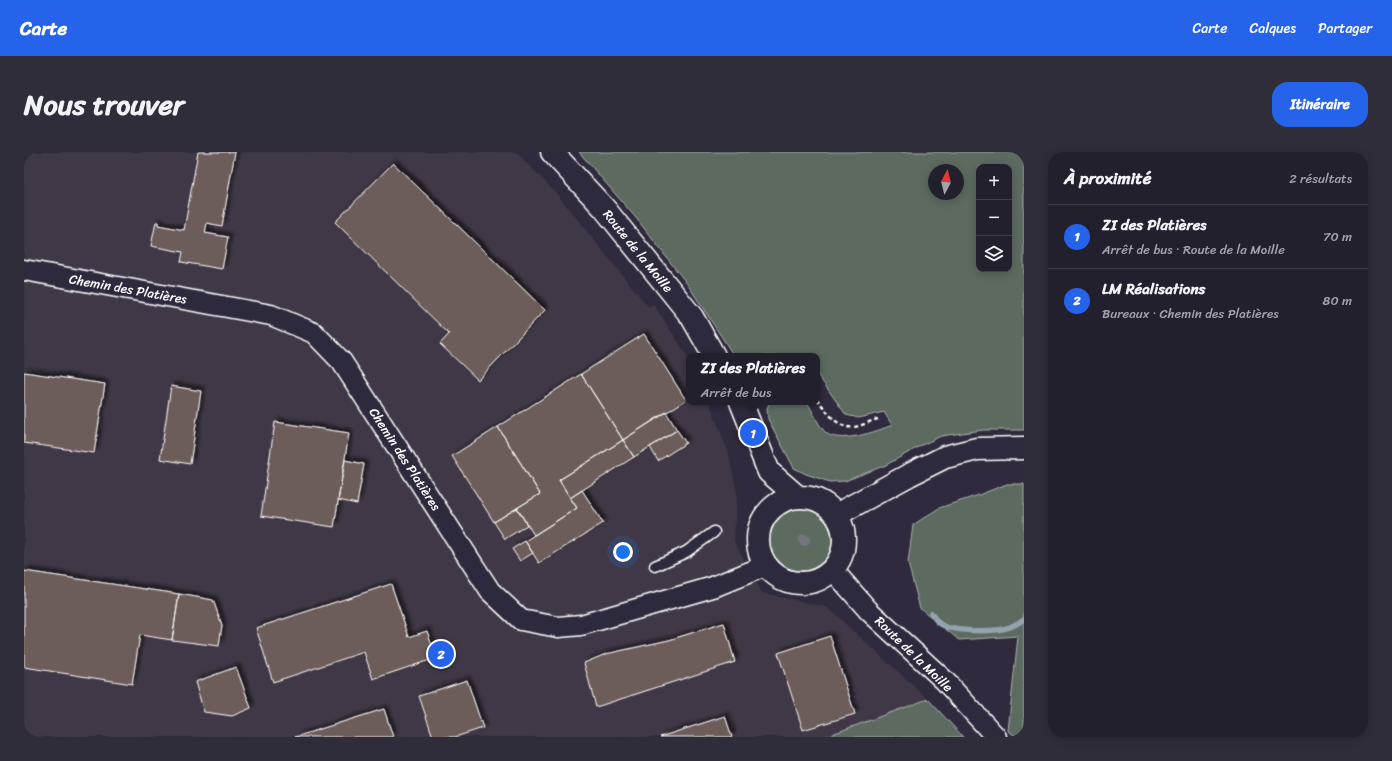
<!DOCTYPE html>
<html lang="fr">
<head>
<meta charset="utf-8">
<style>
	body { margin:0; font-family:Sriracha,sans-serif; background:#2f2d3a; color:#f1f3f6 }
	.controls { position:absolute; right:12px; top:12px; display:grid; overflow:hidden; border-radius:8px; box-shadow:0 2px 10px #0003 }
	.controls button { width:36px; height:36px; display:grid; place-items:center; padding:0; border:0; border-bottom:1px solid #403e4a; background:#23202e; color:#f1f3f6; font:20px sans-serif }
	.compass { position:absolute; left:904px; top:12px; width:36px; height:36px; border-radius:50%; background:#23202e; box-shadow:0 2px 10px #0003; rotate:7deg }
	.you { position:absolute; left:599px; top:400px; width:14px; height:14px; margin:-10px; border:3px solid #fff; border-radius:50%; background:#1a73e8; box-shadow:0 0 0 6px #1a73e833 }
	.badge { display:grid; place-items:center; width:26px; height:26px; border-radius:50%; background:#2563eb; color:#fff; font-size:13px; font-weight:700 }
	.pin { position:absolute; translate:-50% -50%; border:2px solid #fff; box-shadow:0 1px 4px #0006 }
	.popup { position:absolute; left:662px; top:201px; width:134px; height:52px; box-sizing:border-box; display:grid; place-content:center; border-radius:8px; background:#23202e; filter:drop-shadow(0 1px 3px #0005); font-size:13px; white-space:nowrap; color:#a3a3aa }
	.popup b { font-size:15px; color:#f1f3f6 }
	.popup::after { content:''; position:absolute; left:50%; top:100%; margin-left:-8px; border:8px solid transparent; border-top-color:#23202e }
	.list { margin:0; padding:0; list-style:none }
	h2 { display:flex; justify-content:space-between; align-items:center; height:52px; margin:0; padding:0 16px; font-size:17px }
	h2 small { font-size:13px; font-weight:400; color:#a3a3aa }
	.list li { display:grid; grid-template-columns:26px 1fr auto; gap:12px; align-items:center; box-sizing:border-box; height:64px; padding:0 16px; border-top:1px solid #403e4a }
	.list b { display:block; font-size:15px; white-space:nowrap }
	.list p { margin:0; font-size:13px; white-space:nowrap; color:#a3a3aa }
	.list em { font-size:13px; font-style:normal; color:#a3a3aa }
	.icon { flex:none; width:22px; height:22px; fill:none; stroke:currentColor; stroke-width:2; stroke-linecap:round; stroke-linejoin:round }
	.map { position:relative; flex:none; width:1000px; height:585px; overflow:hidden; border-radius:16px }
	header { display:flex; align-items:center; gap:24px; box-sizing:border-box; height:56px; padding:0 20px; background:#2563eb; color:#fff }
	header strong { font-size:19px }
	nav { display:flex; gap:22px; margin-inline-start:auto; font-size:14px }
	.intro { display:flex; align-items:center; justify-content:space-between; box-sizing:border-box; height:96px; padding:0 24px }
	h1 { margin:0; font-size:28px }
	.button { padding:10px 18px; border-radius:16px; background:#2563eb; color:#fff; font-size:14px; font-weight:700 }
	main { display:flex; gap:24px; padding:0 24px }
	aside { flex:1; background:#23202e; border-radius:16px; box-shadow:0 2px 10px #0003 }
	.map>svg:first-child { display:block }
</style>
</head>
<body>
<header>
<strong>Carte</strong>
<nav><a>Carte</a><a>Calques</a><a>Partager</a></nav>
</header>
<div class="intro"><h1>Nous trouver</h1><a class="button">Itinéraire</a></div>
<main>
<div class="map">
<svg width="1000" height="585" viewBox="0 0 1000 585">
	<defs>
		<filter id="shadow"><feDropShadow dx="3.5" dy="-3.5" stdDeviation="2" flood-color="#0009"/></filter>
	</defs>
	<rect width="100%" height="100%" fill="#2f2a3d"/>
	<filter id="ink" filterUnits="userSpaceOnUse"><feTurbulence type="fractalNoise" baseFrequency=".025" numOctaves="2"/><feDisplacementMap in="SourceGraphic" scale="8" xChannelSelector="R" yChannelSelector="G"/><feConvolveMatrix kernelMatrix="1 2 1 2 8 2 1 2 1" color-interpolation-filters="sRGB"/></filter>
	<g filter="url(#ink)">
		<path fill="#413946" d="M 0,0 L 492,0 L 532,41 L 625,156 L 630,153 L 662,202 L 665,209 L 665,250 L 685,250 L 704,299 L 713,341 L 710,389 L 738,441 L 803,455 L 904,547 L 800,585 L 0,585 Z"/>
		<path fill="#5b6a61" stroke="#adb4b0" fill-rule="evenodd" d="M 555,0 L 1000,0 L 1000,278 L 959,278 L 917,284 L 898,293 L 862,313 L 821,329 L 806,330 L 782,322 L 770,316 L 744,267 L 743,256 L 746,250 L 783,250 C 789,259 793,271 800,279 C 812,294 854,279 868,273 L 860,260 L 835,266 L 822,263 L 793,222 L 793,204 L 710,204 L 664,133 L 612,66 ZM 955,15 L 985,15 L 985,117 L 955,117 ZM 910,18 L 934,18 L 934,42 L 910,42 Z
			M 983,332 L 1000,332 L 1000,585 L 993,585 L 984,579 L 994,484 L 935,488 L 896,456 L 884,411 L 889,373 L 915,356 L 952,344 Z
			M746 388a31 31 0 1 1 62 0a31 31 0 1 1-62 0Z
			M 904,547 L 939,585 L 800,585 Z"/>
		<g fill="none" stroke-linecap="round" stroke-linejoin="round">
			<path stroke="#94a3ad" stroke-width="5.5" d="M 907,461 C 909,464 912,469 915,471 C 927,481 972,480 986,475 C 991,473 996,470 1000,467"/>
		</g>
		<path fill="#6c5d5a" stroke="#fff" filter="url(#shadow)" d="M 174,0 L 211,0 L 198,74 L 183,71 L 181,81 L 204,85 L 198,117 L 157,110 L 159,100 L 127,94 L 132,70 L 134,70 L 134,73 L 160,78 Z
			M 369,11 L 521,158 L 454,228 L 416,192 L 425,182 L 311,70 Z
			M 620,182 L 662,248 L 599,288 L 557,222 Z
			M 0,220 L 81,232 L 70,301 L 0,291 Z
			M 557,222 L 599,288 L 535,328 L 553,356 L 510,383 L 493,356 L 516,342 L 474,275 Z
			M 147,234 L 177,239 L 166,312 L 136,307 Z
			M 642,260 L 653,278 L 610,305 L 599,288 Z
			M 251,270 L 325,281 L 310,375 L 237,364 Z
			M 474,275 L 516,342 L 470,370 L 428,304 Z
			M 653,278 L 662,291 L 634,309 L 626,295 Z
			M 599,288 L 610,305 L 546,346 L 535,328 Z
			M 321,308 L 340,312 L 333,352 L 314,348 Z
			M 558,338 L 579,371 L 515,411 L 501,389 L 553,356 L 546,346 Z
			M 493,356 L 503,373 L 481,387 L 470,370 Z
			M 501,389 L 509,401 L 496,409 L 488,397 Z
			M 0,419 L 155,442 L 148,488 L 116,483 L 108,532 L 0,515 Z
			M 367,432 L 385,485 L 403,479 L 412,506 L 349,527 L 340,500 L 249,530 L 232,476 Z
			M 155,442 L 189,448 L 198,473 L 195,494 L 148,488 Z
			M 700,471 L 711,510 L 572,555 L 560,511 L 582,502 L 645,488 Z
			M 806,484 L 831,562 L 779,578 L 754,501 Z
			M 212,515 L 227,556 L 208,564 L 180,560 L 171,530 Z
			M 443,528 L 459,576 L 431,585 L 409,585 L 395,544 Z
			M 360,557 L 369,585 L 271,585 Z
			M 701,564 L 708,585 L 636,585 Z"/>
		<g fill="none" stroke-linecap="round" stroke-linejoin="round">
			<defs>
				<path id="service" d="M 631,414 L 662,400 L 690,380"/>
				<path id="minor" d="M 0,118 L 247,163 L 290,181 L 318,210 L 466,439 L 497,468 L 534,475 L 557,473 L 689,435 L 741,414
					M 809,418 L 845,459 L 920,528 L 972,585"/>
				<path id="tertiary" d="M 528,0 L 580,56 L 668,165 L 690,204
					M 717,250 L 745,320 L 774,345
					M734 388a43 43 0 1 1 86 0a43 43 0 1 1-86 0Z
					M 812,363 L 885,323 L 921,305 L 953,297 L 1000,296"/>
			</defs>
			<use href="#service" stroke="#fff" stroke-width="13"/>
			<use href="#minor" stroke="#fff" stroke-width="23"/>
			<use href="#tertiary" stroke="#fff" stroke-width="25"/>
			<path stroke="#fff" stroke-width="2.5" stroke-dasharray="4 3" stroke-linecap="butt" d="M 793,247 C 802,258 814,278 830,275 C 838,274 846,269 854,267"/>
			<use href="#service" stroke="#2f2a3d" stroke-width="10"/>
			<use href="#minor" stroke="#2f2a3d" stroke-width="20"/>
			<use href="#tertiary" stroke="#2f2a3d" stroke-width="22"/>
		</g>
		<circle fill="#74767c" cx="780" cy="388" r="6"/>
	</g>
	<g text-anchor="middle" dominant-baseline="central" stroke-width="4" stroke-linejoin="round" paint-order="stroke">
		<g font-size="13" fill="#fff" stroke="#2f2a3d">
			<text transform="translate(614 99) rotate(51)">Route de la Moille</text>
			<text transform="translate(104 137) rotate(10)">Chemin des Platières</text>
			<text transform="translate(381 307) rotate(57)">Chemin des Platières</text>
			<text transform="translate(890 502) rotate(44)">Route de la Moille</text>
		</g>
	</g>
</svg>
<div class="controls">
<button>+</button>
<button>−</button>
<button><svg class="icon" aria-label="layers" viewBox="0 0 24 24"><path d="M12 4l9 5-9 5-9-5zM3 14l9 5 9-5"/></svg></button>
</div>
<svg class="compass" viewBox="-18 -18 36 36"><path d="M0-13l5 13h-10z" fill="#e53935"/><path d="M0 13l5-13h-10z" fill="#a3a3aa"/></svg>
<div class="you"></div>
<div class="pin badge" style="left:729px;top:281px">1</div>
<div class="popup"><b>ZI des Platières</b>Arrêt de bus</div>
<div class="pin badge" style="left:417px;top:502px">2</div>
</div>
<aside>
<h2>À proximité<small>2 résultats</small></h2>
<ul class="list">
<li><span class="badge">1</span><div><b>ZI des Platières</b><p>Arrêt de bus · Route de la Moille</p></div><em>70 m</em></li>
<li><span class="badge">2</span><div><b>LM Réalisations</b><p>Bureaux · Chemin des Platières</p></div><em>80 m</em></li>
</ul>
</aside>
</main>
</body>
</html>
